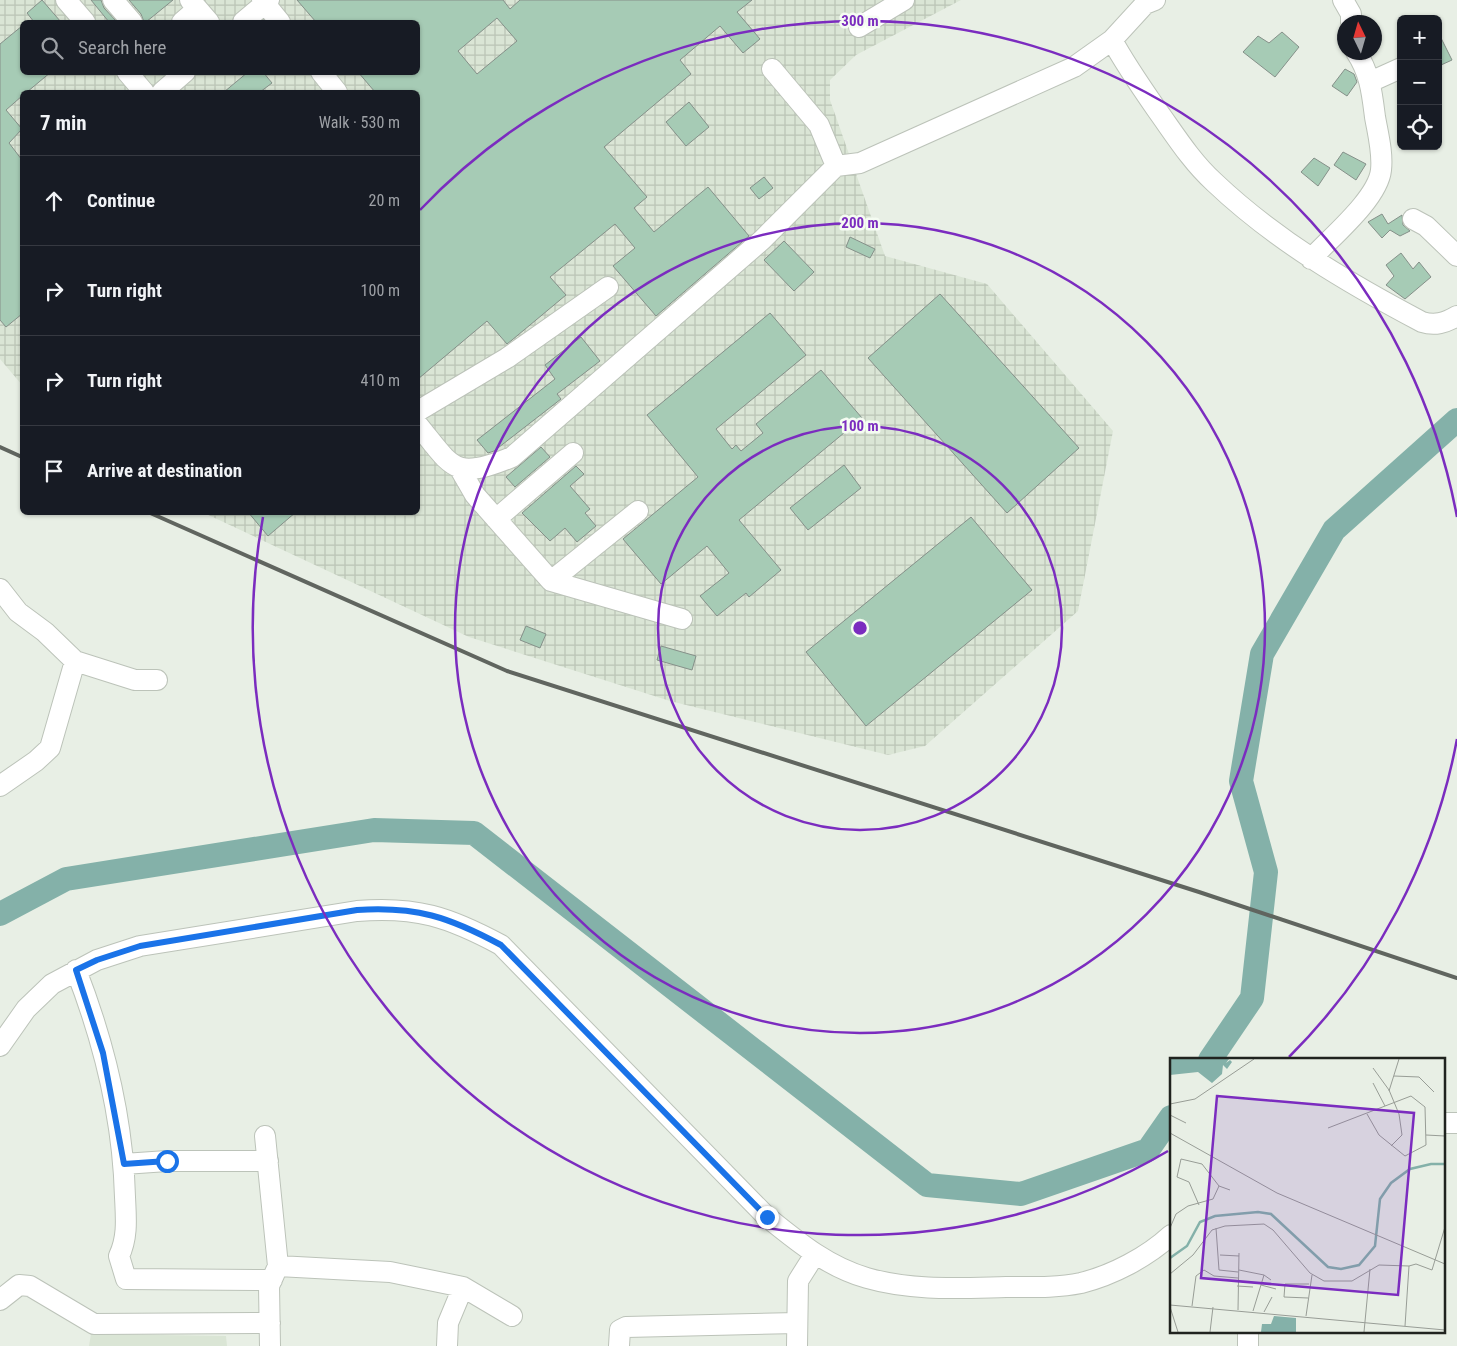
<!DOCTYPE html>
<html lang="en">
<head>
<meta charset="utf-8">
<style>
	body { margin:0; font-family:"Roboto Condensed",sans-serif; background:#20242c; color:#f1f3f6 }
	.controls { position:absolute; right:15px; top:15px; display:grid; overflow:hidden; border-radius:8px; box-shadow:0 1px 4px #0004 }
	.controls button { width:45px; height:45px; display:grid; place-items:center; padding:0; border:0; border-bottom:1px solid #363941; background:#171b24; color:#f1f3f6; font:25px sans-serif }
	.compass { position:absolute; left:1337px; top:15px; width:45px; height:45px; border-radius:50%; background:#171b24; box-shadow:0 1px 4px #0004; rotate:355deg }
	.stop { position:absolute; width:15px; height:15px; margin:-11px; border:4px solid #1a73e8; border-radius:50%; background:#fff }
	.stop.end { background:#1a73e8; border-color:#fff; box-shadow:0 1px 5px #0008 }
	.list { margin:0; padding:0; list-style:none }
	h2 { display:flex; justify-content:space-between; align-items:center; height:65px; margin:0; padding:0 20px; font-size:21px }
	h2 small { font-size:16px; font-weight:400; color:#9ea1a6 }
	.list li { display:grid; grid-template-columns:32px 1fr auto; gap:15px; align-items:center; box-sizing:border-box; height:90px; padding:0 20px; border-top:1px solid #363941 }
	.list b { display:block; font-size:19px; white-space:nowrap }
	.list em { font-size:16px; font-style:normal; color:#9ea1a6 }
	.icon { flex:none; width:28px; height:28px; fill:none; stroke:currentColor; stroke-width:2; stroke-linecap:round; stroke-linejoin:round }
	.map { position:relative; flex:none; width:1457px; height:1346px; overflow:hidden }
	.search { position:absolute; background:#171b24; box-shadow:0 1px 4px #0004; left:20px; top:20px; width:400px; height:55px; display:flex; align-items:center; gap:12px; box-sizing:border-box; padding:0 18px; border-radius:8px; color:#9ea1a6; font-size:19px }
	.panel { position:absolute; background:#171b24; box-shadow:0 1px 4px #0004; left:20px; top:90px; width:400px; height:425px; border-radius:8px }
	.map>svg:first-child { display:block }
</style>
</head>
<body>
<div class="map">
<svg width="1457" height="1346" viewBox="0 0 1457 1346">
	<defs>
		<pattern id="industrial-grid" width="8" height="8" patternUnits="userSpaceOnUse" patternTransform="scale(1.25)"><rect width="8" height="8" fill="#dae5d5"/><path d="M0 4h8M4 0v8" fill="none" stroke="#bbc4b6"/></pattern>
	</defs>
	<rect width="100%" height="100%" fill="#e8efe5"/>
	<path fill="#dae5d5" d="M 91,1334 L 226,1336 L 227,1346 L 89,1346 Z"/>
	<path fill="url(#industrial-grid)" fill-rule="evenodd" d="M 0,0 L 961,0 L 856,55 L 830,80 L 830,100 L 885,256 L 987,284 L 1113,431 L 1078,611 L 925,746 L 888,755 L 670,701 L 469,637 L 204,513 L 418,512 L 418,92 L 22,92 L 22,385 L 0,359 ZM 22,22 L 418,22 L 418,72 L 22,72 Z"/>
	<g fill="none" stroke-linecap="round" stroke-linejoin="round">
		<path stroke="#84b1a9" stroke-width="24" d="M 0,914 L 66,879 L 374,830 L 474,833 L 927,1185 L 1021,1194 L 1148,1150 L 1171,1117
			M 1210,1060 L 1252,998 L 1266,872 L 1241,781 L 1262,654 L 1334,530 L 1457,420"/>
	</g>
	<path fill="#a6cbb5" stroke="#859089" fill-rule="evenodd" d="M 42,0 L 61,22 L 34,22 L 27,13 Z
		M 91,0 L 101,0 L 104,8 L 117,22 L 109,22 Z
		M 129,0 L 173,0 L 146,22 L 144,22 L 141,14 Z
		M 297,0 L 503,0 L 510,9 L 520,0 L 752,0 L 737,12 L 760,39 L 743,53 L 720,26 L 680,60 L 691,74 L 604,147 L 647,197 L 634,208 L 654,232 L 708,187 L 749,236 L 656,316 L 613,266 L 635,248 L 615,224 L 550,277 L 566,295 L 512,340 L 507,344 L 487,321 L 418,379 L 418,92 L 375,92 L 358,72 L 418,72 L 418,22 L 316,22 ZM 497,18 L 517,41 L 477,74 L 458,51 Z
		M 22,26 L 22,72 L 51,72 L 27,92 L 22,92 L 22,96 L 6,110 L 22,129 L 9,143 L 22,160 L 22,314 L 6,327 L 0,320 L 0,44 Z
		M 1282,32 L 1299,47 L 1275,77 L 1243,52 L 1258,36 L 1269,43 Z
		M 1438,32 L 1452,60 L 1441,65 L 1438,59 Z
		M 1345,69 L 1354,74 L 1357,82 L 1347,96 L 1332,86 Z
		M 248,72 L 263,72 L 272,83 L 260,92 L 224,92 Z
		M 689,102 L 709,127 L 686,146 L 666,122 Z
		M 1343,152 L 1366,164 L 1356,180 L 1334,165 Z
		M 1314,158 L 1330,168 L 1318,186 L 1301,172 Z
		M 764,177 L 773,188 L 759,199 L 750,188 Z
		M 1382,214 L 1388,224 L 1402,215 L 1403,225 L 1410,231 L 1400,236 L 1390,230 L 1382,238 L 1368,222 Z
		M 850,237 L 875,249 L 870,258 L 846,247 Z
		M 784,241 L 814,272 L 794,291 L 764,260 Z
		M 1401,253 L 1413,269 L 1419,262 L 1431,277 L 1405,299 L 1386,285 L 1394,276 L 1386,265 Z
		M 940,294 L 1079,448 L 1007,513 L 868,358 Z
		M 770,313 L 806,355 L 716,429 L 732,449 L 736,445 L 741,451 L 763,433 L 756,424 L 821,370 L 862,418 L 739,520 L 781,570 L 749,597 L 746,593 L 717,616 L 700,596 L 729,573 L 707,546 L 661,584 L 623,539 L 698,477 L 647,415 Z
		M 581,337 L 600,361 L 557,394 L 561,399 L 494,451 L 488,453 L 477,440 L 555,379 L 545,365 Z
		M 541,447 L 550,457 L 515,487 L 506,477 Z
		M 844,465 L 861,488 L 808,530 L 790,508 Z
		M 576,466 L 584,474 L 570,486 L 590,509 L 585,513 L 596,526 L 577,542 L 565,528 L 550,541 L 522,513 Z
		M 248,512 L 296,512 L 268,536 Z
		M 971,517 L 1032,590 L 866,726 L 806,652 Z
		M 526,626 L 546,634 L 540,648 L 520,640 Z
		M 661,646 L 696,656 L 692,670 L 657,660 Z"/>
	<g fill="none" stroke-linecap="round" stroke-linejoin="round">
		<defs>
			<path id="minor" d="M 66,0 L 85,22
				M 113,0 L 132,22
				M 190,0 L 209,22
				M 262,0 L 280,22
				M 1343,0 L 1351,14 L 1351,22
				M 182,22 L 197,9
				M 243,22 L 269,0
				M 859,27 L 904,0
				M 1112,40 C 1125,64 1141,87 1157,110 C 1175,135 1191,161 1214,182 C 1275,240 1348,283 1422,322 C 1435,326 1445,323 1457,316
				M 772,69 L 819,125 L 836,166
				M 127,72 L 144,92
				M 321,72 L 337,92
				M 1370,82 L 1401,68
				M 162,92 L 185,72
				M 1413,219 L 1426,226 L 1457,256
				M 1311,259 C 1330,238 1378,199 1381,170 C 1383,153 1378,134 1375,117 C 1372,93 1370,73 1356,52
				M 418,411 L 507,358 L 608,287
				M 418,425 C 453,468 454,481 512,457 L 762,240 L 836,166 L 860,163 L 1074,67 L 1112,40 L 1145,4 L 1155,0
				M 460,469 L 475,495 L 551,581 L 682,619
				M 496,519 L 573,453
				M 551,581 L 638,511
				M 0,589 L 18,612 L 45,632 L 75,661 L 135,680 L 157,680
				M 0,786 L 36,761 L 50,748 L 75,661
				M 76,970 C 104,1042 123,1120 125,1197 C 126,1218 128,1237 119,1256 L 126,1279 L 272,1280
				M 0,1046 L 26,1009 L 52,984 L 97,960 L 140,946 L 357,911 C 416,906 449,917 501,945 L 767,1217 C 798,1242 828,1267 867,1278 C 912,1291 959,1288 1006,1287 C 1031,1287 1057,1288 1081,1283 C 1113,1275 1147,1257 1171,1235
				M 1443,1123 L 1457,1123
				M 265,1136 L 278,1266 L 269,1286 L 270,1346
				M 124,1164 L 167,1161 L 268,1161
				M 278,1266 L 390,1272 L 463,1287 L 512,1316
				M 0,1300 L 19,1285 L 30,1286 L 94,1324 L 270,1323
				M 1248,1332 L 1248,1346
				M 447,1346 L 448,1323 L 463,1287
				M 619,1346 L 620,1330 L 626,1327 L 797,1323
				M 797,1346 L 798,1281 L 815,1254"/>
		</defs>
		<use href="#minor" stroke="#bcc3b9" stroke-width="22"/>
		<use href="#minor" stroke="#fff" stroke-width="20"/>
		<path stroke="#60655f" stroke-width="4" d="M 0,447 L 22,457
			M 148,512 L 507,671 L 1199,892 L 1457,978"/>
	</g>
	<g fill="none" stroke-linecap="round" stroke-linejoin="round">
		<path stroke="#1a73e8" stroke-width="6" d="M 167,1161 L 124,1164 L 103,1053 L 76,970 L 97,960 L 140,946 L 357,910 C 416,906 449,917 501,945 L 767,1217"/>
	</g>
	<g fill="none" stroke="#7b2cbf" stroke-width="2.5">
		<circle cx="860" cy="628" r="202"/>
		<circle cx="860" cy="628" r="405"/>
		<path d="M1457 739A607 607 0 0 1 1289 1057M1168 1151A607 607 0 0 1 263 517M420 210A607 607 0 0 1 1457 517"/>
	</g>
	<g transform="translate(1170 1058)">
		<rect width="275" height="275" fill="#e8efe5"/>
		<path d="M 0,1 L 59,1 L 56,5 L 60,2 L 62,4 L 57,11 L 53,7 L 52,16 L 42,25 L 28,14 L 0,17 ZM 104,258 L 126,260 L 126,274 L 91,274 L 92,266 L 101,266 Z" fill="#84b1a9"/>
		<path fill="none" stroke="#84b1a9" stroke-width="2.5" d="M 0,200 L 17,188 L 30,164 L 45,158 L 88,154 L 101,156 L 158,209 L 171,211 L 189,207 L 205,188 L 210,141 L 221,125 L 240,111 L 261,106 L 275,106"/>
		<path fill="none" stroke="#989d96" stroke-width="1" d="M 203,10 L 219,32 L 229,56 L 232,77 L 221,88M 224,18 L 249,19 L 264,34M 203,25 L 215,48M 219,33 L 229,1M 0,46 L 25,41 L 84,1M 0,57 L 16,65M 158,70 L 241,38 L 255,49 L 256,87 L 235,98 L 209,77 L 197,56M 0,75 L 107,135 L 275,206M 256,77 L 275,78M 29,147 L 19,124 L 7,119 L 11,101 L 32,106 L 49,128 L 60,132M 0,170 L 6,156 L 18,148 L 43,141 L 49,128M 46,170 L 49,212 L 68,214M 50,197 L 69,198M 239,208 L 246,206 L 262,212 L 275,169M 69,212 L 94,217 L 101,222M 0,216 L 23,197 L 42,172 L 55,168 L 94,166 L 103,172 L 140,215 L 154,223 L 182,223 L 209,207 L 239,208 L 235,268M 91,227 L 106,231M 67,228 L 83,229M 138,240 L 114,239 L 115,226 L 139,226M 0,247 L 275,272M 22,248 L 26,218 L 34,212 L 44,218 L 68,220M 0,249 L 8,274M 68,252 L 69,195M 83,253 L 94,217M 94,254 L 102,239M 136,258 L 142,217M 40,274 L 43,249M 194,274 L 200,211"/>
		<path fill="#7b2cbf" fill-opacity="0.15" stroke="#7b2cbf" stroke-width="2.5" d="M 47,38 L 244,55 L 228,237 L 31,220 Z"/>
		<rect width="275" height="275" fill="none" stroke="#20231f" stroke-width="2.5"/>
	</g>
	<circle cx="860" cy="628" r="8" fill="#7b2cbf" stroke="#f5fcf2" stroke-width="2.5"/>
	<g font-size="15" text-anchor="middle" font-weight="bold" fill="#7b2cbf" stroke="#f5fcf2" stroke-width="5" stroke-linejoin="round" paint-order="stroke">
		<text x="860" y="26">300 m</text>
		<text x="860" y="228">200 m</text>
		<text x="860" y="431">100 m</text>
	</g>
</svg>
<div class="controls">
<button>+</button>
<button>−</button>
<button><svg class="icon" aria-label="locate" viewBox="0 0 24 24"><circle cx="12" cy="12" r="6"/><path d="M12 2v4M12 18v4M2 12h4M18 12h4"/></svg></button>
</div>
<svg class="compass" viewBox="-18 -18 36 36"><path d="M0-13l5 13h-10z" fill="#e53935"/><path d="M0 13l5-13h-10z" fill="#9ea1a6"/></svg>
<div class="stop" style="left:167px;top:1161px"></div>
<div class="stop end" style="left:767px;top:1217px"></div>
<div class="search"><svg class="icon" aria-label="search" viewBox="0 0 24 24"><circle cx="10" cy="10" r="6"/><path d="M15 15l6 6"/></svg>Search here</div>
<section class="panel">
<h2>7 min<small>Walk · 530 m</small></h2>
<ul class="list">
<li><svg class="icon" aria-label="ahead" viewBox="0 0 24 24"><path d="M12 20V5M6 11l6-6 6 6"/></svg><div><b>Continue</b></div><em>20 m</em></li>
<li><svg class="icon" aria-label="right" viewBox="0 0 24 24"><path d="M7 20v-9h11M14 6l5 5-5 5"/></svg><div><b>Turn right</b></div><em>100 m</em></li>
<li><svg class="icon" aria-label="right" viewBox="0 0 24 24"><path d="M7 20v-9h11M14 6l5 5-5 5"/></svg><div><b>Turn right</b></div><em>410 m</em></li>
<li><svg class="icon" aria-label="arrive" viewBox="0 0 24 24"><path d="M6 21V4h12l-3 4 3 4H6"/></svg><div><b>Arrive at destination</b></div></li>
</ul>
</section>
</div>
</body>
</html>
